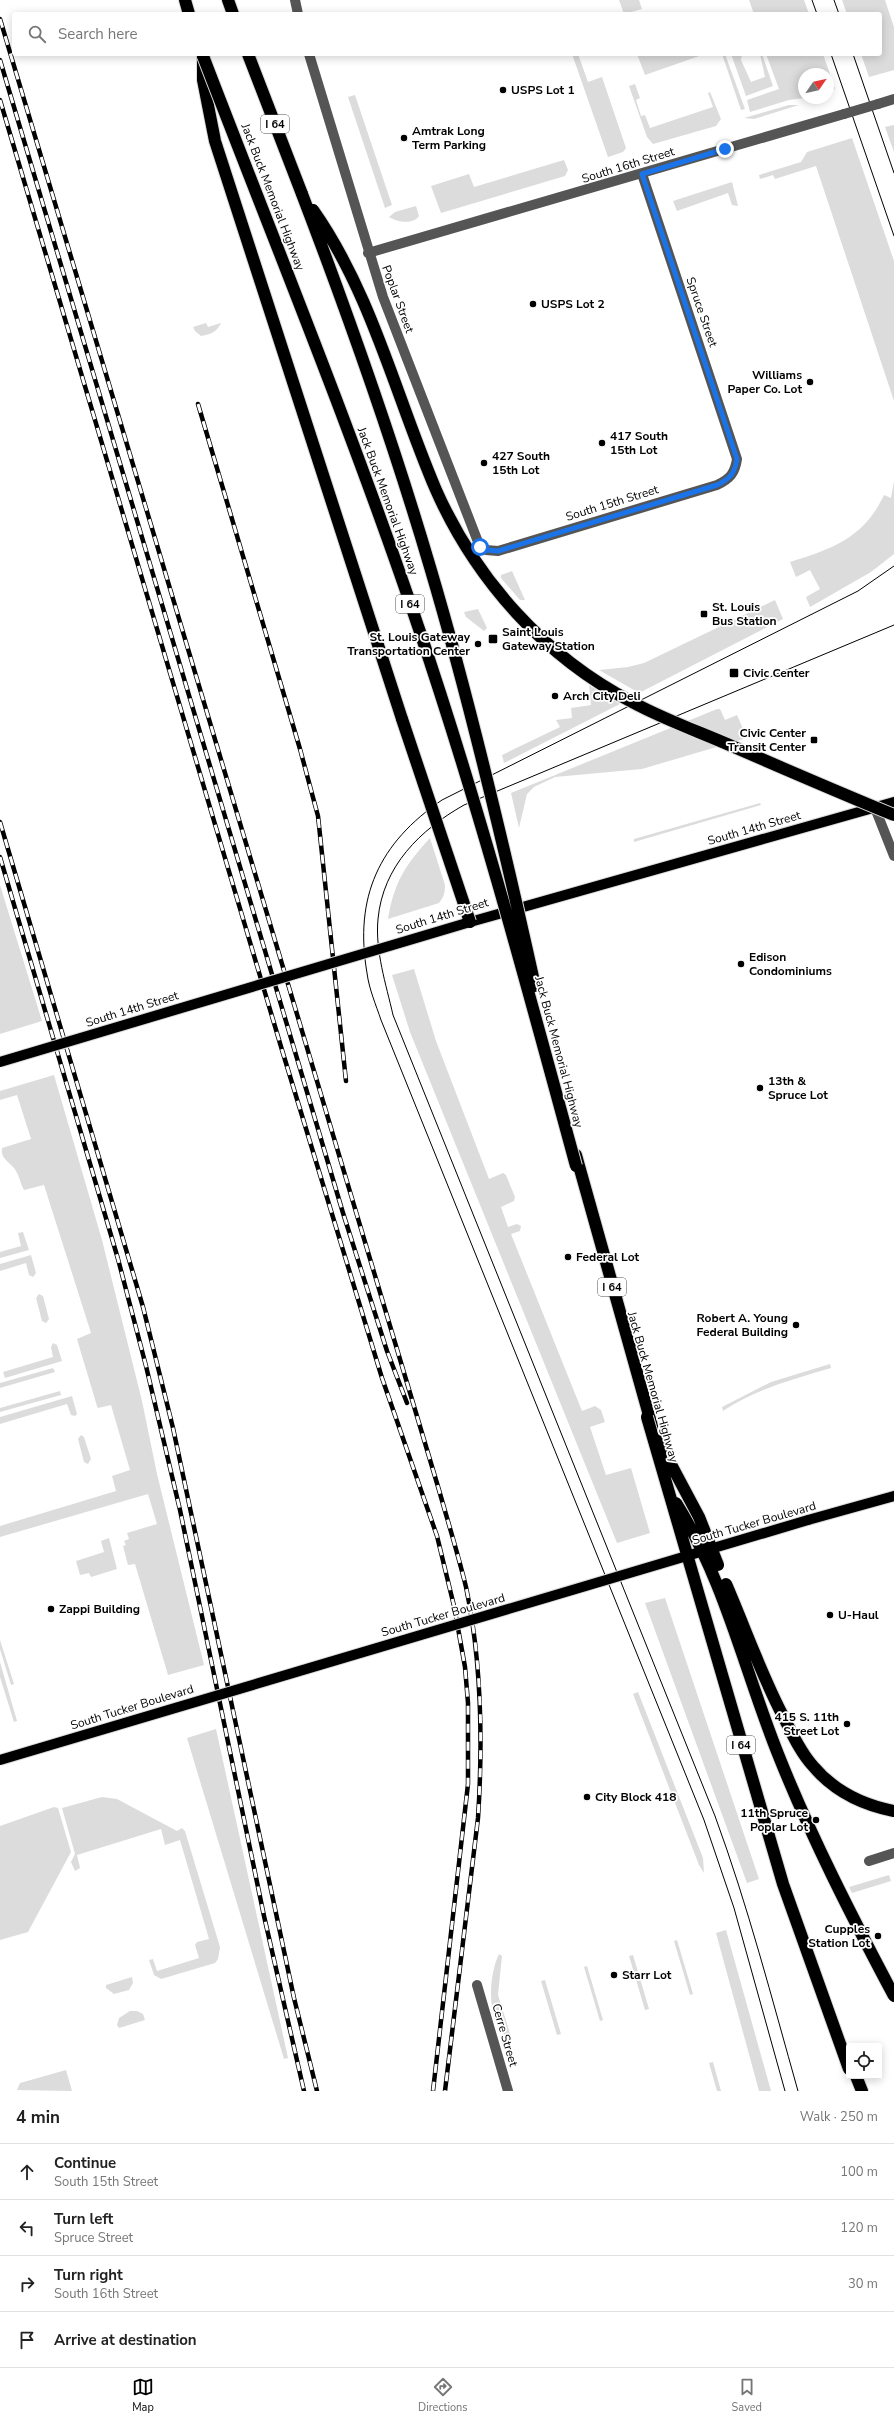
<!DOCTYPE html>
<html lang="en">
<head>
<meta charset="utf-8">
<style>
	body { margin:0; font-family:"Nunito Sans",sans-serif; background:#f2f2f2; color:#222 }
	.controls { position:absolute; right:12px; bottom:12px; display:grid; overflow:hidden; border-radius:4px; box-shadow:0 2px 10px #0003 }
	.controls button { width:36px; height:36px; display:grid; place-items:center; padding:0; border:0; border-bottom:1px solid #e0e0e0; background:#fff; color:#222; font:20px sans-serif }
	.compass { position:absolute; left:798px; top:68px; width:36px; height:36px; border-radius:50%; background:#fff; box-shadow:0 2px 10px #0003; rotate:56deg }
	.stop { position:absolute; width:12px; height:12px; margin:-9px; border:3px solid #1a73e8; border-radius:50%; background:#fff }
	.stop.end { background:#1a73e8; border-color:#fff; box-shadow:0 1px 4px #0008 }
	.list { margin:0; padding:0; list-style:none }
	h2 { display:flex; justify-content:space-between; align-items:center; height:52px; margin:0; padding:0 16px; font-size:17px }
	h2 small { font-size:13px; font-weight:400; color:#767676 }
	.list li { display:grid; grid-template-columns:26px 1fr auto; gap:12px; align-items:center; box-sizing:border-box; height:56px; padding:0 16px; border-top:1px solid #e0e0e0 }
	.list b { display:block; font-size:15px; white-space:nowrap }
	.list p { margin:0; font-size:13px; white-space:nowrap; color:#767676 }
	.list em { font-size:13px; font-style:normal; color:#767676 }
	.icon { flex:none; width:22px; height:22px; fill:none; stroke:currentColor; stroke-width:2; stroke-linecap:round; stroke-linejoin:round }
	.map { position:relative; flex:none; width:894px; height:2091px; overflow:hidden }
	.search { position:absolute; background:#fff; box-shadow:0 2px 10px #0003; left:12px; right:12px; top:12px; height:44px; display:flex; align-items:center; gap:10px; box-sizing:border-box; padding:0 14px; border-radius:4px; color:#767676; font-size:15px }
	.sheet { height:276px; background:#fff }
	nav { display:flex; justify-content:space-around; align-items:center; box-sizing:border-box; height:56px; border-top:1px solid #e0e0e0; background:#fff; font-size:11px; color:#767676 }
	nav a { display:grid; justify-items:center; gap:2px }
	nav .on { color:#000 }
	.map>svg:first-child { display:block }
</style>
</head>
<body>
<div class="map">
<svg width="894" height="2091" viewBox="0 0 894 2091">
	<rect width="100%" height="100%" fill="#fff"/>
	<path fill="#dcdcdc" d="M 619,0 L 639,0 L 642,9 L 624,14 Z
		M 749,0 L 804,0 L 809,14 L 754,14 Z
		M 842,0 L 885,0 L 894,27 L 894,70 L 869,77 L 861,54 L 880,54 L 880,14 L 847,14 Z
		M 572,54 L 578,54 L 588,82 L 602,77 L 626,148 L 623,152 L 608,157 Z
		M 637,54 L 705,54 L 645,75 Z
		M 722,54 L 725,54 L 745,109 L 741,110 Z
		M 731,54 L 742,54 L 741,60 L 751,82 L 765,77 L 760,54 L 762,54 L 773,86 L 746,96 Z
		M 766,54 L 823,54 L 835,89 L 828,91 L 828,74 L 804,74 L 805,98 L 789,100 L 750,112 L 747,100 L 779,89 Z
		M 635,84 L 640,98 L 636,100 L 641,116 L 645,115 L 650,128 L 713,107 L 708,93 L 710,92 L 721,119 L 716,126 L 653,144 L 647,137 L 629,86 Z
		M 355,95 L 392,205 L 385,208 L 348,97 Z
		M 789,105 L 799,105 L 754,119 L 744,118 Z
		M 894,125 L 894,152 L 885,127 Z
		M 852,138 L 894,261 L 894,401 L 816,166 L 775,179 L 773,175 L 760,179 L 759,175 L 801,162 L 807,152 Z
		M 564,160 L 568,170 L 565,176 L 441,213 L 431,186 L 469,174 L 474,187 Z
		M 732,182 L 738,206 L 732,205 L 728,193 L 677,211 L 673,201 Z
		M 416,206 L 419,216 C 413,225 397,222 389,217 L 395,212 Z
		M 206,323 L 208,327 L 221,323 C 217,332 211,334 201,336 L 195,331 L 193,327 Z
		M 894,481 L 894,554 L 871,572 L 810,607 L 806,597 L 820,589 L 810,570 L 796,577 L 790,562 C 832,549 864,538 884,495 L 891,498 Z
		M 512,571 L 525,600 L 520,600 L 501,578 L 501,575 Z
		M 775,600 L 783,619 L 639,693 L 599,670 L 628,667 L 644,663 Z
		M 478,609 L 487,628 L 484,631 L 466,617 L 464,612 Z
		M 589,685 L 620,704 L 504,763 L 502,755 L 560,727 L 556,720 L 572,718 L 571,708 L 591,705 Z
		M 717,709 L 720,709 L 725,720 L 737,715 L 747,738 L 642,769 L 555,777 L 534,787 L 527,794 L 519,828 L 511,793 Z
		M 760,803 L 761,805 L 634,842 L 634,839 Z
		M 430,838 L 445,885 C 445,892 444,897 439,903 L 388,919 C 394,883 405,865 430,838 Z
		M 0,885 L 42,1021 L 0,1034 Z
		M 414,969 L 436,1041 L 489,1179 L 503,1173 L 506,1175 L 515,1197 L 514,1201 L 501,1207 L 508,1227 L 517,1224 L 521,1226 L 520,1231 L 511,1234 L 582,1411 L 595,1406 L 601,1410 L 605,1422 L 590,1427 L 606,1475 L 631,1468 L 650,1533 L 617,1543 L 410,1032 L 392,975 Z
		M 54,1075 L 102,1240 L 142,1401 L 157,1474 L 204,1665 L 168,1675 L 135,1564 L 128,1565 L 123,1546 L 126,1545 L 124,1541 L 129,1539 L 127,1533 L 157,1524 L 148,1494 L 0,1537 L 0,1526 L 116,1491 L 112,1476 L 130,1470 L 111,1405 L 98,1408 L 97,1406 L 77,1339 L 91,1333 L 44,1185 L 24,1190 C 20,1183 19,1174 14,1168 C 9,1162 0,1158 2,1148 L 31,1139 L 17,1095 L 0,1100 L 0,1091 Z
		M 23,1232 L 29,1250 L 0,1258 L 0,1252 L 21,1246 L 18,1233 Z
		M 31,1255 L 36,1273 L 33,1277 L 29,1275 L 26,1263 L 0,1271 L 0,1264 Z
		M 39,1294 L 43,1296 L 49,1319 L 46,1323 L 42,1321 L 36,1298 Z
		M 53,1343 L 57,1345 L 62,1361 L 5,1378 L 3,1372 L 53,1357 L 51,1347 Z
		M 830,1364 L 831,1368 C 794,1379 756,1389 723,1411 L 722,1407 L 771,1382 Z
		M 53,1368 L 55,1372 L 0,1388 L 0,1383 Z
		M 60,1391 L 61,1395 L 0,1412 L 0,1408 Z
		M 72,1396 L 77,1414 L 75,1416 L 71,1415 L 67,1404 L 0,1424 L 0,1417 Z
		M 81,1435 L 84,1437 L 91,1459 L 88,1464 L 84,1462 L 78,1439 Z
		M 109,1538 L 117,1569 L 91,1577 L 89,1573 L 80,1575 L 76,1561 L 104,1552 L 101,1541 Z
		M 665,1598 L 759,1879 L 747,1883 L 645,1603 Z
		M 0,1640 L 14,1684 L 11,1685 L 0,1649 Z
		M 0,1662 L 17,1721 L 14,1722 L 0,1677 Z
		M 638,1692 L 703,1858 L 704,1873 L 699,1865 L 633,1694 Z
		M 216,1729 L 288,2058 L 284,2059 L 187,1738 Z
		M 102,1797 L 117,1799 L 177,1831 L 182,1828 L 185,1831 L 220,1947 L 218,1959 L 215,1963 L 161,1979 L 154,1975 L 149,1960 L 153,1959 L 157,1971 L 199,1958 L 195,1945 L 197,1942 L 209,1939 L 180,1840 L 165,1845 L 161,1829 L 77,1855 L 80,1868 L 75,1871 L 71,1862 L 75,1854 L 62,1808 Z
		M 54,1807 L 58,1808 L 71,1852 L 28,1932 L 0,1940 L 0,1826 Z
		M 889,1875 L 891,1881 L 852,1893 L 849,1887 Z
		M 726,1930 L 771,2091 L 759,2091 L 716,1933 Z
		M 677,1940 L 693,1994 L 690,1995 L 674,1941 Z
		M 499,1954 L 502,1956 L 498,1995 L 512,2040 C 485,2028 488,1976 499,1954 Z
		M 633,1955 L 649,2009 L 645,2010 L 629,1956 Z
		M 587,1966 L 603,2020 L 600,2021 L 584,1967 Z
		M 132,1977 L 133,1983 L 129,1990 L 114,1994 L 106,1988 L 106,1985 Z
		M 545,1980 L 561,2034 L 557,2035 L 541,1981 Z
		M 130,2011 L 137,2011 L 143,2014 L 145,2020 L 119,2028 L 117,2025 L 119,2018 Z
		M 713,2062 L 721,2091 L 717,2091 L 709,2063 Z
		M 66,2070 L 72,2091 L 17,2090 L 20,2083 Z"/>
	<g fill="none" stroke-linecap="round" stroke-linejoin="round">
		<defs>
			<path id="major" d="M 470,922 L 894,802
				M 808,1520 L 894,1496"/>
			<path id="highway" d="M 185,0 L 189,14
				M 228,0 L 233,14
				M 248,54 L 302,194
				M 203,57 L 203,80 L 215,141 L 402,719
				M 576,1155 L 652,1426
				M 856,2076 L 862,2091"/>
		</defs>
		<use href="#major" stroke="#dbdbdb" stroke-width="12"/>
		<use href="#highway" stroke="#dbdbdb" stroke-width="14"/>
		<path stroke="#555" stroke-width="10" d="M 295,0 L 298,14
			M 309,54 L 383,297 L 480,547 L 486,550 L 498,551 L 717,485 C 730,479 735,473 737,459 L 642,174
			M 878,104 L 894,99
			M 368,253 L 844,114
			M 875,808 L 894,856
			M 869,1861 L 894,1853
			M 477,1985 L 508,2091"/>
		<use href="#major" stroke="#000" stroke-width="10"/>
		<use href="#highway" stroke="#000" stroke-width="12"/>
		<path stroke="#000" stroke-width="1" d="M 812,0 L 817,14
			M 834,0 L 839,14
			M 831,54 L 894,236
			M 853,54 L 894,173
			M 785,2091 L 734,1908 L 704,1820 L 381,1020 C 376,1005 369,989 367,973 C 354,897 379,843 442,800 L 858,591 L 894,566
			M 798,2091 C 772,1999 748,1906 715,1816 L 393,1015 C 386,984 375,951 378,919 C 383,866 420,830 464,805 L 894,625"/>
		<defs>
			<path id="rail" d="M 0,19 L 439,1490 C 448,1522 458,1554 466,1587 C 482,1663 483,1740 478,1818 L 445,2091
				M 0,60 L 343,1213 L 387,1351 L 407,1403
				M 0,100 L 282,1050 L 382,1378 L 437,1536 L 454,1606 L 465,1667 L 468,1703 L 468,1784 L 433,2091
				M 198,404 L 300,749 L 318,816 L 346,1081
				M 0,822 L 143,1307 L 173,1428 L 294,1998 L 317,2091
				M 0,857 L 118,1259 L 146,1366 L 180,1510 L 264,1916 L 304,2091"/>
		</defs>
		<use href="#rail" stroke="#000" stroke-width="4.5"/>
		<use href="#rail" stroke="#fff" stroke-width="3" stroke-dasharray="9" stroke-linecap="butt"/>
		<defs>
			<path id="major-bridge" d="M 0,1062 L 470,922
				M 0,1760 L 808,1520"/>
			<path id="highway-bridge" d="M 203,56 C 276,246 354,436 419,629 C 479,806 527,986 576,1166
				M 302,194 C 349,317 393,441 430,567 C 471,705 504,846 535,986
				M 313,210 C 372,294 396,397 436,490 C 476,580 545,657 632,702 C 665,720 700,732 734,747 C 787,770 840,793 894,815
				M 402,719 L 470,922
				M 647,1417 L 783,1884 L 849,2069
				M 658,1440 L 699,1517 L 718,1565
				M 676,1503 C 725,1581 744,1669 778,1754 C 811,1837 852,1917 894,1996
				M 726,1584 C 745,1628 761,1674 783,1716 C 792,1733 800,1752 813,1766 C 834,1791 863,1805 894,1811"/>
		</defs>
		<use href="#major-bridge" stroke="#dbdbdb" stroke-width="12" stroke-linecap="butt"/>
		<use href="#highway-bridge" stroke="#dbdbdb" stroke-width="14" stroke-linecap="butt"/>
		<path stroke="#555" stroke-width="10" d="M 844,114 L 878,104"/>
		<use href="#major-bridge" stroke="#000" stroke-width="10"/>
		<use href="#highway-bridge" stroke="#000" stroke-width="12"/>
	</g>
	<g fill="none" stroke-linecap="round" stroke-linejoin="round">
		<path stroke="#1a73e8" stroke-width="5" d="M 480,547 L 486,550 L 498,551 L 717,485 C 730,479 735,473 737,459 L 642,174 L 725,149"/>
	</g>
	<g fill="#000" stroke="#fff" stroke-width="1.5">
		<circle cx="503" cy="90" r="4"/>
		<circle cx="404" cy="138" r="4"/>
		<circle cx="533" cy="304" r="4"/>
		<circle cx="810" cy="382" r="4"/>
		<circle cx="602" cy="443" r="4"/>
		<circle cx="484" cy="463" r="4"/>
		<rect x="700" y="610" width="8" height="8" rx="2"/>
		<rect x="488" y="634" width="10" height="10" rx="2"/>
		<circle cx="478" cy="644" r="4"/>
		<rect x="729" y="668" width="10" height="10" rx="2"/>
		<circle cx="555" cy="696" r="4"/>
		<rect x="810" y="736" width="8" height="8" rx="2"/>
		<circle cx="741" cy="964" r="4"/>
		<circle cx="760" cy="1088" r="4"/>
		<circle cx="568" cy="1257" r="4"/>
		<circle cx="796" cy="1325" r="4"/>
		<circle cx="51" cy="1609" r="4"/>
		<circle cx="830" cy="1615" r="4"/>
		<circle cx="847" cy="1724" r="4"/>
		<circle cx="587" cy="1797" r="4"/>
		<circle cx="816" cy="1820" r="4"/>
		<circle cx="878" cy="1936" r="4"/>
		<circle cx="614" cy="1975" r="4"/>
	</g>
	<g text-anchor="middle" dominant-baseline="central" stroke-width="3.5" stroke-linejoin="round" paint-order="stroke">
		<g fill="#fff" stroke="#4c4c4c" stroke-width="1">
			<rect x="261" y="115" width="28" height="18" rx="3"/>
			<rect x="396" y="595" width="28" height="18" rx="3"/>
			<rect x="598" y="1278" width="28" height="18" rx="3"/>
			<rect x="727" y="1736" width="28" height="18" rx="3"/>
		</g>
		<g font-size="11" font-weight="bold" fill="#000">
			<text x="275" y="124">I 64</text>
			<text x="410" y="604">I 64</text>
			<text x="612" y="1287">I 64</text>
			<text x="741" y="1745">I 64</text>
		</g>
		<g font-size="12" font-weight="bold" fill="#000" stroke="#fff" text-anchor="start">
			<text x="511" y="90">USPS Lot 1</text>
			<text x="412" y="131">Amtrak Long<tspan x="412" dy="14">Term Parking</tspan></text>
			<text x="541" y="304">USPS Lot 2</text>
			<text x="802" y="375" text-anchor="end">Williams<tspan x="802" dy="14">Paper Co. Lot</tspan></text>
			<text x="610" y="436">417 South<tspan x="610" dy="14">15th Lot</tspan></text>
			<text x="492" y="456">427 South<tspan x="492" dy="14">15th Lot</tspan></text>
			<text x="712" y="607">St. Louis<tspan x="712" dy="14">Bus Station</tspan></text>
			<text x="502" y="632">Saint Louis<tspan x="502" dy="14">Gateway Station</tspan></text>
			<text x="470" y="637" text-anchor="end">St. Louis Gateway<tspan x="470" dy="14">Transportation Center</tspan></text>
			<text x="743" y="673">Civic Center</text>
			<text x="563" y="696">Arch City Deli</text>
			<text x="806" y="733" text-anchor="end">Civic Center<tspan x="806" dy="14">Transit Center</tspan></text>
			<text x="749" y="957">Edison<tspan x="749" dy="14">Condominiums</tspan></text>
			<text x="768" y="1081">13th &amp;<tspan x="768" dy="14">Spruce Lot</tspan></text>
			<text x="576" y="1257">Federal Lot</text>
			<text x="788" y="1318" text-anchor="end">Robert A. Young<tspan x="788" dy="14">Federal Building</tspan></text>
			<text x="59" y="1609">Zappi Building</text>
			<text x="838" y="1615">U-Haul</text>
			<text x="839" y="1717" text-anchor="end">415 S. 11th<tspan x="839" dy="14">Street Lot</tspan></text>
			<text x="595" y="1797">City Block 418</text>
			<text x="808" y="1813" text-anchor="end">11th Spruce<tspan x="808" dy="14">Poplar Lot</tspan></text>
			<text x="870" y="1929" text-anchor="end">Cupples<tspan x="870" dy="14">Station Lot</tspan></text>
			<text x="622" y="1975">Starr Lot</text>
		</g>
		<g font-size="12" fill="#000" stroke="#fff">
			<text transform="translate(628 165) rotate(-17)">South 16th Street</text>
			<text transform="translate(273 197) rotate(69)">Jack Buck Memorial Highway</text>
			<text transform="translate(398 299) rotate(70)">Poplar Street</text>
			<text transform="translate(702 312) rotate(71)">Spruce Street</text>
			<text transform="translate(388 501) rotate(70)">Jack Buck Memorial Highway</text>
			<text transform="translate(612 503) rotate(-17)">South 15th Street</text>
			<text transform="translate(754 828) rotate(-16)">South 14th Street</text>
			<text transform="translate(442 916) rotate(-17)">South 14th Street</text>
			<text transform="translate(132 1009) rotate(-17)">South 14th Street</text>
			<text transform="translate(559 1052) rotate(75)">Jack Buck Memorial Highway</text>
			<text transform="translate(653 1387) rotate(74)">Jack Buck Memorial Highway</text>
			<text transform="translate(754 1523) rotate(-16)">South Tucker Boulevard</text>
			<text transform="translate(443 1615) rotate(-16)">South Tucker Boulevard</text>
			<text transform="translate(132 1707) rotate(-17)">South Tucker Boulevard</text>
			<text transform="translate(505 2035) rotate(74)">Cerre Street</text>
		</g>
	</g>
</svg>
<div class="controls">
<button><svg class="icon" aria-label="locate" viewBox="0 0 24 24"><circle cx="12" cy="12" r="6"/><path d="M12 2v4M12 18v4M2 12h4M18 12h4"/></svg></button>
</div>
<svg class="compass" viewBox="-18 -18 36 36"><path d="M0-13l5 13h-10z" fill="#e53935"/><path d="M0 13l5-13h-10z" fill="#767676"/></svg>
<div class="stop" style="left:480px;top:547px"></div>
<div class="stop end" style="left:725px;top:149px"></div>
<div class="search"><svg class="icon" aria-label="search" viewBox="0 0 24 24"><circle cx="10" cy="10" r="6"/><path d="M15 15l6 6"/></svg>Search here</div>
</div>
<section class="sheet">
<h2>4 min<small>Walk · 250 m</small></h2>
<ul class="list">
<li><svg class="icon" aria-label="ahead" viewBox="0 0 24 24"><path d="M12 20V5M6 11l6-6 6 6"/></svg><div><b>Continue</b><p>South 15th Street</p></div><em>100 m</em></li>
<li><svg class="icon" aria-label="left" viewBox="0 0 24 24"><path d="M17 20v-9H6M10 6l-5 5 5 5"/></svg><div><b>Turn left</b><p>Spruce Street</p></div><em>120 m</em></li>
<li><svg class="icon" aria-label="right" viewBox="0 0 24 24"><path d="M7 20v-9h11M14 6l5 5-5 5"/></svg><div><b>Turn right</b><p>South 16th Street</p></div><em>30 m</em></li>
<li><svg class="icon" aria-label="arrive" viewBox="0 0 24 24"><path d="M6 21V4h12l-3 4 3 4H6"/></svg><div><b>Arrive at destination</b></div></li>
</ul>
</section>
<nav>
<a class="on"><svg class="icon" aria-label="map" viewBox="0 0 24 24"><path d="M3 6l6-2 6 2 6-2v14l-6 2-6-2-6 2zM9 4v14M15 6v14"/></svg>Map</a>
<a><svg class="icon" aria-label="directions" viewBox="0 0 24 24"><path d="M12 3l9 9-9 9-9-9zM9 14v-3h6M13 9l2 2-2 2"/></svg>Directions</a>
<a><svg class="icon" aria-label="saved" viewBox="0 0 24 24"><path d="M7 4h10v16l-5-4-5 4z"/></svg>Saved</a>
</nav>
</body>
</html>
